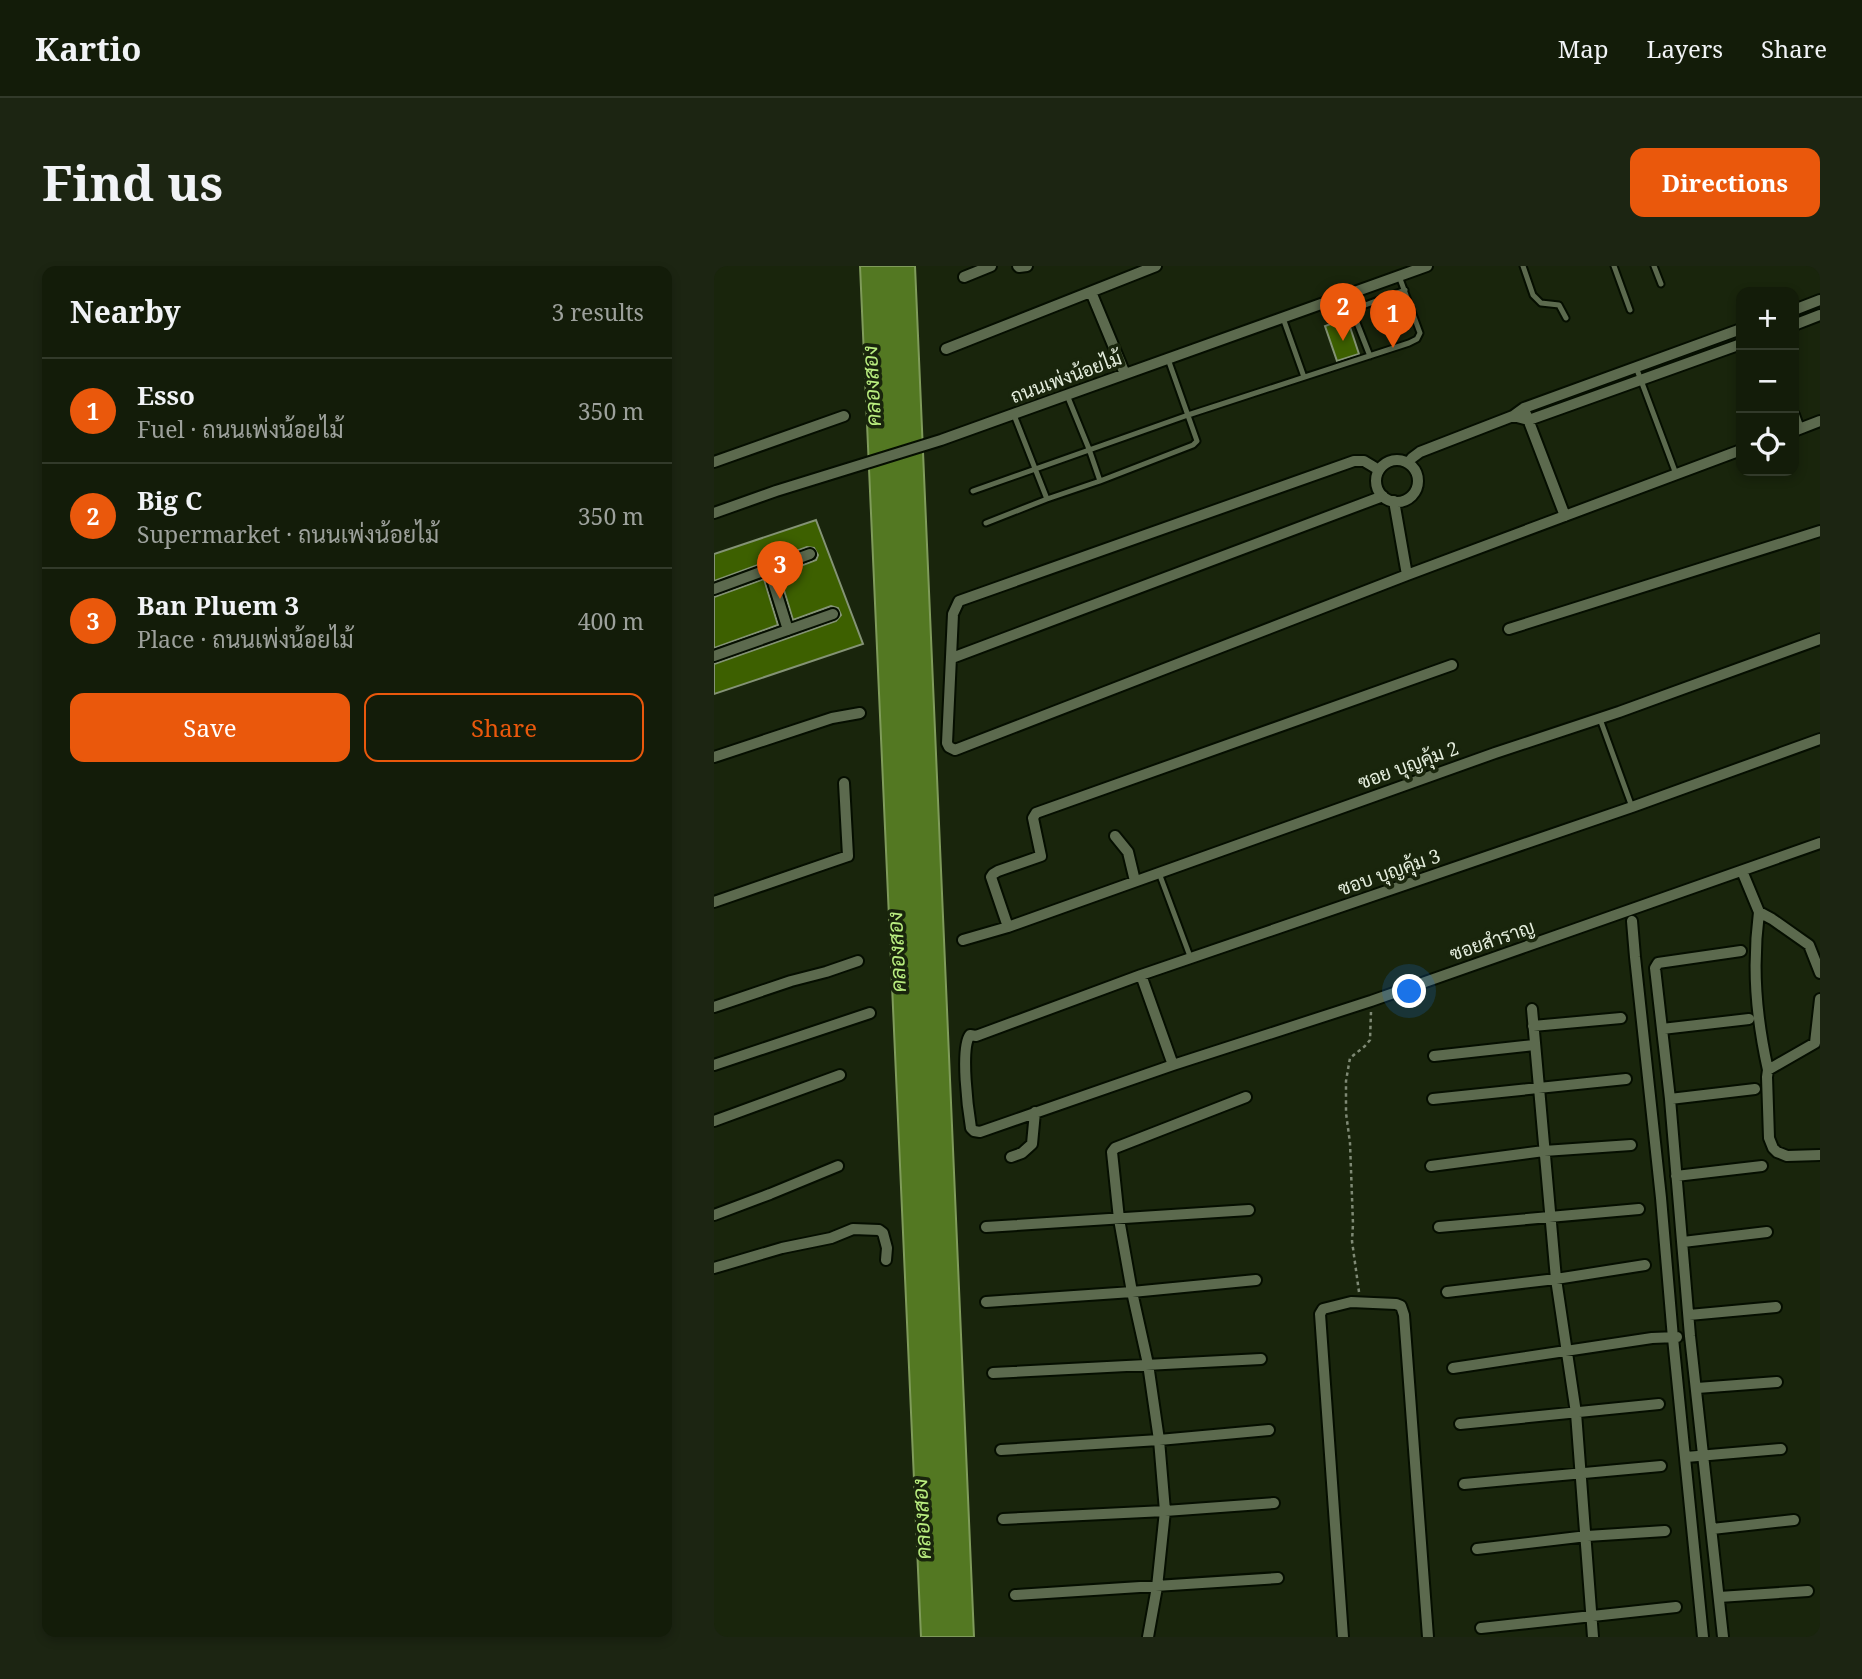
<!DOCTYPE html>
<html lang="en">
<head>
<meta charset="utf-8">
<style>
	body { margin:0; font-family:"Noto Serif",Sarabun,serif; background:#1c2512; color:#f1f3f6 }
	.controls { position:absolute; right:21px; top:21px; display:grid; overflow:hidden; border-radius:14px; box-shadow:0 4px 10px #0003 }
	.controls button { width:63px; height:63px; display:grid; place-items:center; padding:0; border:0; border-bottom:2px solid #323a2a; background:#131c09; color:#f1f3f6; font:35px sans-serif }
	.you { position:absolute; left:696px; top:726px; width:24px; height:24px; margin:-18px; border:5px solid #fff; border-radius:50%; background:#1a73e8; box-shadow:0 0 0 10px #1a73e833 }
	.badge { display:grid; place-items:center; width:46px; height:46px; border-radius:50%; background:#ea580c; color:#fff; font-size:23px; font-weight:700 }
	.pin { position:absolute; translate:-50% -58px; filter:drop-shadow(0 2px 4px #0008) }
	.pin::after { content:''; position:absolute; top:37px; width:24px; height:21px; background:inherit; clip-path:polygon(0 0,100% 0,50% 100%) }
	.list { margin:0; padding:0; list-style:none }
	h2 { display:flex; justify-content:space-between; align-items:center; height:91px; margin:0; padding:0 28px; font-size:30px }
	h2 small { font-size:23px; font-weight:400; color:#9da19c }
	.list li { display:grid; grid-template-columns:46px 1fr auto; gap:21px; align-items:center; box-sizing:border-box; height:105px; padding:0 28px; border-top:2px solid #323a2a }
	.list b { display:block; font-size:26px; white-space:nowrap }
	.list p { margin:0; font-size:23px; white-space:nowrap; color:#9da19c }
	.list em { font-size:23px; font-style:normal; color:#9da19c }
	.actions { display:flex; gap:14px; padding:21px 28px }
	.actions a { flex:1; padding:16px 0; border:2px solid #ea580c; border-radius:14px; text-align:center; font-size:24px; color:#ea580c }
	.actions .main { background:#ea580c; color:#fff }
	.icon { flex:none; width:38px; height:38px; fill:none; stroke:currentColor; stroke-width:2; stroke-linecap:round; stroke-linejoin:round }
	.map { position:relative; flex:none; width:1106px; height:1371px; overflow:hidden; border-radius:14px }
	header { display:flex; align-items:center; gap:42px; box-sizing:border-box; height:98px; padding:0 35px; background:#131c09; border-bottom:2px solid #323a2a }
	header strong { font-size:33px }
	nav { display:flex; gap:38px; margin-inline-start:auto; font-size:24px }
	.intro { display:flex; align-items:center; justify-content:space-between; box-sizing:border-box; height:168px; padding:0 42px }
	h1 { margin:0; font-size:49px }
	.button { padding:18px 32px; border-radius:14px; background:#ea580c; color:#fff; font-size:24px; font-weight:700 }
	main { display:flex; gap:42px; padding:0 42px }
	aside { flex:1; background:#131c09; border-radius:14px; box-shadow:0 4px 10px #0003 }
	.map>svg:first-child { display:block }
</style>
</head>
<body>
<header>
<strong>Kartio</strong>
<nav><a>Map</a><a>Layers</a><a>Share</a></nav>
</header>
<div class="intro"><h1>Find us</h1><a class="button">Directions</a></div>
<main>
<aside>
<h2>Nearby<small>3 results</small></h2>
<ul class="list">
<li><span class="badge">1</span><div><b>Esso</b><p>Fuel · ถนนเพ่งน้อยไม้</p></div><em>350 m</em></li>
<li><span class="badge">2</span><div><b>Big C</b><p>Supermarket · ถนนเพ่งน้อยไม้</p></div><em>350 m</em></li>
<li><span class="badge">3</span><div><b>Ban Pluem 3</b><p>Place · ถนนเพ่งน้อยไม้</p></div><em>400 m</em></li>
</ul>
<div class="actions"><a class="main">Save</a><a>Share</a></div>
</aside>
<div class="map">
<svg width="1106" height="1371" viewBox="0 0 1106 1371">
	<rect width="100%" height="100%" fill="#19250c"/>
	<path fill="#537822" stroke="#7f9b5a" stroke-width="2" d="M 146,0 L 201,0 L 260,1371 L 207,1371 Z"/>
	<path fill="#3d6000" stroke="#849375" stroke-width="2" d="M 633,52 L 645,88 L 623,95 L 611,60 Z
		M 102,254 L 149,378 L 0,428 L 0,398 L 122,355 L 127,349 L 124,342 L 117,340 L 79,354 L 65,308 L 102,294 L 104,289 L 100,282 L 93,281 L 0,315 L 0,288 Z
		M 50,313 L 64,359 L 0,382 L 0,331 Z"/>
	<g fill="none" stroke-linecap="round" stroke-linejoin="round">
		<defs>
			<path id="lane" d="M 809,0 L 819,29 L 827,37 L 845,39 L 852,52
				M 900,0 L 916,44
				M 940,0 L 947,18
				M 632,29 L 656,90
				M 638,44 L 691,24
				M 569,52 L 590,111
				M 922,101 L 962,208
				M 353,129 L 375,183 L 386,215
				M 300,149 L 333,233 L 386,215 L 479,179 L 483,175 L 454,93
				M 259,225 L 474,149 L 695,77 L 703,73 L 706,67 L 685,10
				M 272,257 L 333,233
				M 886,453 L 918,541
				M 445,607 L 477,693"/>
			<path id="street" d="M 304,0 L 305,1 L 313,0
				M 250,11 L 277,0
				M 377,26 L 411,108
				M 1080,44 L 1106,34
				M 1080,59 L 1106,49
				M 232,83 L 442,0
				M 812,148 L 851,250
				M 1080,149 L 1085,163
				M 799,150 L 815,154 L 1027,78
				M 1080,165 L 1106,155
				M662 215a21 21 0 1 1 42 0a21 21 0 1 1-42 0Z
				M 0,196 L 130,150
				M 694,197 L 698,192 L 706,186 L 799,150 L 810,142 L 1027,63
				M 665,204 L 650,195 L 640,195 L 245,335 L 239,348 L 233,477 L 235,481 L 241,484 L 693,309 L 1027,184
				M 680,235 L 693,309
				M 0,247 L 62,225 L 227,174 L 713,0
				M 55,303 L 74,364
				M 0,323 L 96,288
				M 795,363 L 1106,265
				M 0,390 L 119,348
				M 238,392 L 669,230
				M 1106,473 L 918,541 L 427,709 L 262,770 L 256,769 C 246,782 254,844 257,862 L 260,865 L 266,866 L 459,799 L 657,735 L 1106,577
				M 0,491 L 118,452 L 146,447
				M 401,570 L 414,586 L 421,615
				M 1028,605 L 1045,646 L 1058,653 L 1095,679 L 1106,707
				M 0,636 L 134,590 L 130,517
				M 1045,646 C 1038,701 1042,750 1054,804
				M 918,655 L 921,691 L 947,932 L 959,1072 L 989,1371
				M 294,661 L 277,611 L 279,608 L 284,605 L 327,590 L 319,552 L 322,547 L 738,399
				M 249,674 L 294,661 L 781,487 L 905,446 L 1106,373
				M 427,709 L 459,799
				M 1106,733 L 1101,777 L 1054,804 L 1053,811 L 1055,872 L 1059,882 L 1063,886 L 1073,890 L 1106,889
				M 0,741 L 77,715 L 112,706 L 144,695
				M 818,743 L 842,1013 L 862,1147 L 879,1371
				M 819,760 L 907,752
				M 948,763 L 1035,753
				M 720,790 L 820,779
				M 0,799 L 156,747
				M 719,833 L 912,813
				M 956,833 L 1041,823
				M 0,855 L 126,809
				M 297,891 L 308,887 L 318,878 L 321,846
				M 717,900 L 830,885 L 917,879
				M 962,910 L 1048,900
				M 0,949 L 56,928 L 124,900
				M 272,961 L 535,944
				M 725,961 L 925,943
				M 969,976 L 1053,966
				M 0,1002 L 68,982 L 117,972 L 139,963 L 165,964 L 169,967 L 173,982 L 172,994
				M 733,1026 L 842,1013 L 931,999
				M 272,1036 L 418,1026 L 542,1014
				M 975,1049 L 1062,1041
				M 739,1102 L 938,1072 L 963,1071
				M 279,1107 L 547,1093
				M 983,1122 L 1063,1116
				M 746,1158 L 945,1138
				M 287,1184 L 445,1174 L 555,1164
				M 972,1191 L 1067,1183
				M 750,1218 L 947,1200
				M 289,1253 L 451,1245 L 560,1237
				M 998,1263 L 1080,1254
				M 763,1283 L 873,1270 L 951,1265
				M 301,1329 L 564,1312
				M 1005,1331 L 1094,1325
				M 767,1362 L 962,1341
				M 434,1371 L 443,1321 L 451,1245 L 445,1174 L 434,1098 L 418,1026 L 405,953 L 398,886 L 401,882 L 532,831
				M 629,1371 L 606,1048 L 609,1043 L 637,1036 L 682,1038 L 687,1040 L 690,1049 L 714,1371
				M 1009,1371 L 976,1070 L 956,833 L 941,702 L 944,697 L 1027,685"/>
		</defs>
		<use href="#lane" stroke="#050e00" stroke-width="9"/>
		<use href="#street" stroke="#050e00" stroke-width="14"/>
		<path stroke="#7f8a75" stroke-width="2.5" stroke-dasharray="3.5 3.5" stroke-linecap="butt" d="M 645,1026 L 638,975 L 639,958 L 636,877 L 632,847 L 632,815 L 636,792 L 651,780 L 656,774 L 657,746"/>
		<use href="#lane" stroke="#5c6a4e" stroke-width="5"/>
		<use href="#street" stroke="#5c6a4e" stroke-width="10"/>
	</g>
	<g text-anchor="middle" dominant-baseline="central" stroke-width="7" stroke-linejoin="round" paint-order="stroke">
		<g font-size="19" fill="#e5eede" stroke="#19250c">
			<text transform="translate(352 111) rotate(-20)">ถนนเพ่งน้อยไม้</text>
			<text transform="translate(694 499) rotate(-20)">ซอย บุญคุ้ม 2</text>
			<text transform="translate(675 606) rotate(-19)">ซอบ บุญคุ้ม 3</text>
			<text transform="translate(778 674) rotate(-19)">ซอยสำราญ</text>
		</g>
		<g font-size="21" font-style="italic" fill="#b9ed7f" stroke="#19250c">
			<text transform="translate(157 120) rotate(-93)">คลองสอง</text>
			<text transform="translate(182 686) rotate(-93)">คลองสอง</text>
			<text transform="translate(207 1253) rotate(-93)">คลองสอง</text>
		</g>
	</g>
</svg>
<div class="controls">
<button>+</button>
<button>−</button>
<button><svg class="icon" aria-label="locate" viewBox="0 0 24 24"><circle cx="12" cy="12" r="6"/><path d="M12 2v4M12 18v4M2 12h4M18 12h4"/></svg></button>
</div>
<div class="you"></div>
<div class="pin badge" style="left:679px;top:82px">1</div>
<div class="pin badge" style="left:629px;top:75px">2</div>
<div class="pin badge" style="left:66px;top:333px">3</div>
</div>
</main>
</body>
</html>
